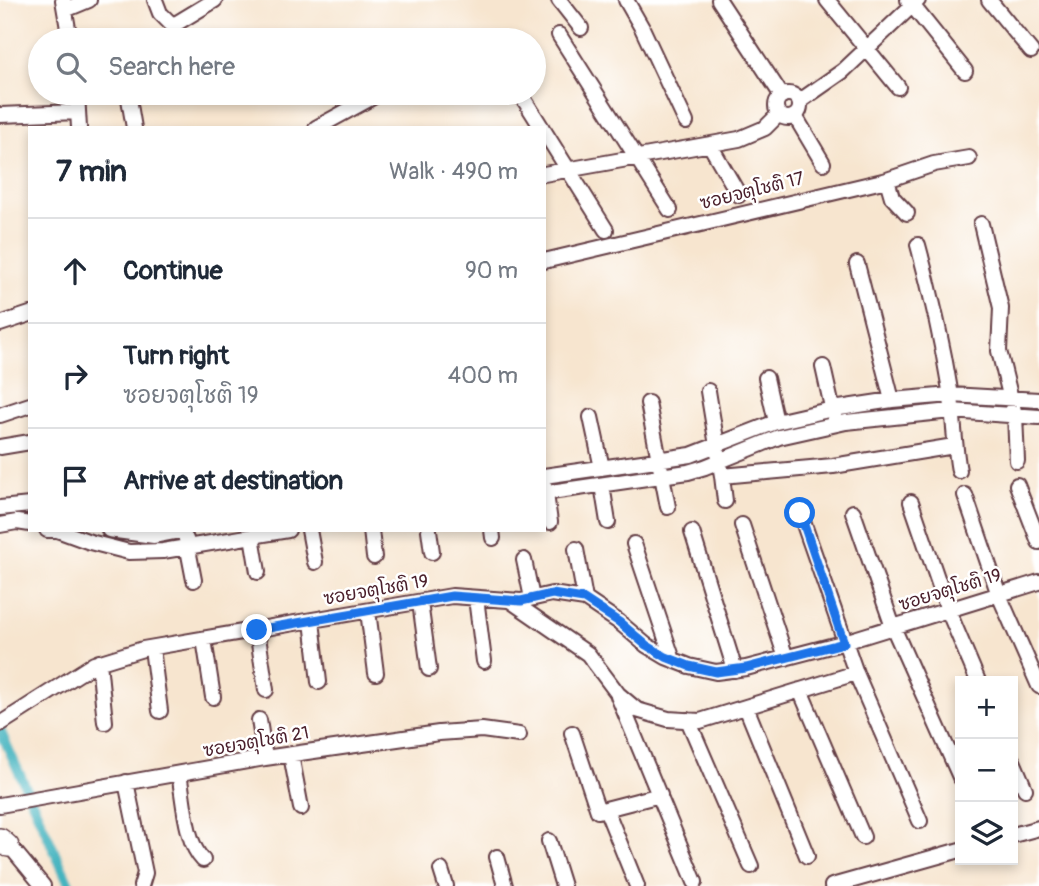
<!DOCTYPE html>
<html lang="en">
<head>
<meta charset="utf-8">
<style>
	body { margin:0; font-family:Pangolin,"Playpen Sans Thai",sans-serif; background:#f2f2f3; color:#1f2937 }
	.controls { position:absolute; right:21px; bottom:21px; display:grid; overflow:hidden; border-radius:0px; box-shadow:0 4px 10px #0003 }
	.controls button { width:63px; height:63px; display:grid; place-items:center; padding:0; border:0; border-bottom:2px solid #e0e1e3; background:#fff; color:#1f2937; font:35px sans-serif }
	.stop { position:absolute; width:21px; height:21px; margin:-16px; border:5px solid #1a73e8; border-radius:50%; background:#fff }
	.stop.end { background:#1a73e8; border-color:#fff; box-shadow:0 2px 7px #0008 }
	.list { margin:0; padding:0; list-style:none }
	h2 { display:flex; justify-content:space-between; align-items:center; height:91px; margin:0; padding:0 28px; font-size:30px }
	h2 small { font-size:23px; font-weight:400; color:#747a83 }
	.list li { display:grid; grid-template-columns:46px 1fr auto; gap:21px; align-items:center; box-sizing:border-box; height:105px; padding:0 28px; border-top:2px solid #e0e1e3 }
	.list b { display:block; font-size:26px; white-space:nowrap }
	.list p { margin:0; font-size:23px; white-space:nowrap; color:#747a83 }
	.list em { font-size:23px; font-style:normal; color:#747a83 }
	.icon { flex:none; width:38px; height:38px; fill:none; stroke:currentColor; stroke-width:2; stroke-linecap:round; stroke-linejoin:round }
	.map { position:relative; flex:none; width:1039px; height:886px; overflow:hidden }
	.search { position:absolute; background:#fff; box-shadow:0 4px 10px #0003; left:28px; top:28px; width:518px; height:77px; display:flex; align-items:center; gap:18px; box-sizing:border-box; padding:0 24px; border-radius:38px; color:#747a83; font-size:26px }
	.panel { position:absolute; background:#fff; box-shadow:0 4px 10px #0003; left:28px; top:126px; width:518px; height:406px; border-radius:0px }
	.map>svg:first-child { display:block }
</style>
</head>
<body>
<div class="map">
<svg width="1039" height="886" viewBox="0 0 1039 886">
	<rect width="100%" height="100%" fill="#fff"/>
	<filter id="ink" filterUnits="userSpaceOnUse"><feTurbulence type="fractalNoise" baseFrequency=".0143" numOctaves="2"/><feDisplacementMap in="SourceGraphic" scale="14" xChannelSelector="R" yChannelSelector="G"/><feConvolveMatrix kernelMatrix="1 2 1 2 8 2 1 2 1" color-interpolation-filters="sRGB"/></filter>
	<filter id="wash" filterUnits="userSpaceOnUse"><feTurbulence type="fractalNoise" baseFrequency=".00686" numOctaves="4" result="noise"/><feDisplacementMap in="SourceGraphic" scale="28" xChannelSelector="R" yChannelSelector="G"/><feGaussianBlur stdDeviation="1.57" result="paint"/><feColorMatrix in="noise" values="0 0 0 0 0 0 0 0 0 0 0 0 0 0 0 0 0 1.4 0 .05"/><feComposite in="paint" operator="in"/></filter>
	<g filter="url(#wash)">
		<rect width="100%" height="100%" fill="#f7e5cf"/>
		<g fill="none" stroke-linecap="round" stroke-linejoin="round">
			<path stroke="#45b4bf" stroke-width="10" d="M 0,730 L 70,886"/>
		</g>
	</g>
	<g filter="url(#ink)">
		<g fill="none" stroke-linecap="round" stroke-linejoin="round">
			<defs>
				<path id="minor" d="M 63,0 L 70,40
					M 155,0 L 160,13 L 171,24 L 177,23 L 215,0
					M 559,0 L 581,28
					M 626,0 L 642,28 L 686,122
					M 719,0 L 782,96
					M 827,0 L 898,87
					M 908,0 L 965,71
					M 989,0 L 1031,51
					M 65,10 L 89,0
					M 559,35 L 670,210
					M 77,93 L 79,128
					M 128,93 L 134,128
					M 520,93 L 542,128
					M776 106a12 12 0 1 1 24 0a12 12 0 1 1-24 0Z
					M 800,101 L 843,71 L 918,0
					M 0,115 L 78,112
					M 795,116 L 823,163
					M 316,128 L 380,93
					M 544,131 L 606,230
					M 710,145 L 739,195
					M 544,174 L 739,139 L 765,128 L 779,114
					M 887,180 L 892,197 L 907,213
					M 981,224 L 1001,308 L 999,351 L 1015,415 L 1017,461
					M 918,245 C 931,293 942,341 950,390 C 954,417 954,444 959,471
					M 544,261 L 887,180 L 934,164 L 969,158
					M 857,264 L 892,400
					M 0,324 L 30,314
					M 823,367 L 834,416
					M 766,378 L 776,422
					M 708,391 L 722,476 L 833,466 L 954,446
					M 648,403 L 668,507
					M 0,415 L 30,405
					M 591,417 L 602,468
					M 0,447 L 30,442
					M 544,476 L 691,455 L 776,422 L 833,409 L 892,400 L 951,395 L 1039,400
					M 722,476 L 725,501
					M 602,485 L 608,522
					M 1017,485 L 1039,542
					M 545,487 L 550,522
					M 544,493 L 688,472 L 705,467 L 779,437 L 846,422 L 951,411 L 1039,417
					M 965,495 L 999,595 L 1039,686
					M 911,502 L 948,610 L 978,681
					M 0,508 L 30,505
					M 853,512 L 893,627 L 960,777
					M 0,525 L 17,522 L 30,524
					M 742,525 L 786,658
					M 47,530 L 57,530 L 90,542 L 129,552 L 163,551 L 288,530
					M 109,530 L 154,536 L 185,530
					M 309,530 L 315,562
					M 371,530 L 374,557
					M 429,530 L 432,552
					M 492,530 L 493,538
					M 692,532 L 735,670
					M 252,536 L 258,572
					M 186,539 L 194,580
					M 634,544 L 673,660
					M 576,549 L 585,599
					M 524,560 L 532,598
					M 476,598 L 484,661
					M 511,601 L 588,654 L 618,694 L 637,710 L 668,719 L 700,721 L 856,673 L 800,513
					M 420,602 L 429,669
					M 368,611 L 376,673
					M 312,621 L 319,682
					M 257,630 L 266,690
					M 204,639 L 213,697
					M 152,648 L 160,711
					M 99,662 L 105,722
					M 856,673 L 920,821
					M 800,690 L 863,837
					M 618,696 L 695,882
					M 746,707 L 807,856
					M 259,720 L 265,758
					M 688,720 L 751,866
					M 0,724 L 94,664 L 143,649 L 452,596 L 521,601 L 552,594 L 585,599 L 619,622 L 646,645 L 666,657 L 689,666 L 716,672 L 746,668 L 838,644 L 1039,582
					M 572,733 L 598,811 L 660,795
					M 291,755 L 301,808
					M 1013,761 L 1025,789
					M 179,774 C 184,799 185,842 203,860
					M 126,782 L 145,873 L 141,886
					M 0,805 L 265,758 L 439,733 L 482,730 L 519,735
					M 606,809 L 637,886
					M 1013,835 L 1039,828
					M 5,840 L 43,886
					M 549,841 L 563,886
					M 497,857 L 505,886
					M 441,870 L 446,886
					M 832,886 L 960,850"/>
				<path id="highway" d="M 0,839 L 8,846"/>
			</defs>
			<use href="#minor" stroke="#643d44" stroke-width="18"/>
			<use href="#highway" stroke="#643d44" stroke-width="24"/>
			<use href="#minor" stroke="#fff" stroke-width="14"/>
			<use href="#highway" stroke="#fff" stroke-width="21"/>
		</g>
	</g>
	<g fill="none" stroke-linecap="round" stroke-linejoin="round" filter="url(#ink)">
		<path stroke="#1a73e8" stroke-width="9" d="M 257,630 L 452,596 L 521,601 L 552,594 L 584,599 L 619,622 L 646,645 L 666,657 L 689,666 L 716,672 L 746,668 L 844,643 L 800,513"/>
	</g>
	<g text-anchor="middle" dominant-baseline="central" stroke-width="5" stroke-linejoin="round" paint-order="stroke">
		<g font-size="18" fill="#4a1f2b" stroke="#fff">
			<text transform="translate(752 191) rotate(-14)">ซอยจตุโชติ 17</text>
			<text transform="translate(376 590) rotate(-10)">ซอยจตุโชติ 19</text>
			<text transform="translate(950 590) rotate(-17)">ซอยจตุโชติ 19</text>
			<text transform="translate(256 742) rotate(-10)">ซอยจตุโชติ 21</text>
		</g>
	</g>
</svg>
<div class="controls">
<button>+</button>
<button>−</button>
<button><svg class="icon" aria-label="layers" viewBox="0 0 24 24"><path d="M12 4l9 5-9 5-9-5zM3 14l9 5 9-5"/></svg></button>
</div>
<div class="stop" style="left:800px;top:513px"></div>
<div class="stop end" style="left:257px;top:630px"></div>
<div class="search"><svg class="icon" aria-label="search" viewBox="0 0 24 24"><circle cx="10" cy="10" r="6"/><path d="M15 15l6 6"/></svg>Search here</div>
<section class="panel">
<h2>7 min<small>Walk · 490 m</small></h2>
<ul class="list">
<li><svg class="icon" aria-label="ahead" viewBox="0 0 24 24"><path d="M12 20V5M6 11l6-6 6 6"/></svg><div><b>Continue</b></div><em>90 m</em></li>
<li><svg class="icon" aria-label="right" viewBox="0 0 24 24"><path d="M7 20v-9h11M14 6l5 5-5 5"/></svg><div><b>Turn right</b><p>ซอยจตุโชติ 19</p></div><em>400 m</em></li>
<li><svg class="icon" aria-label="arrive" viewBox="0 0 24 24"><path d="M6 21V4h12l-3 4 3 4H6"/></svg><div><b>Arrive at destination</b></div></li>
</ul>
</section>
</div>
</body>
</html>
